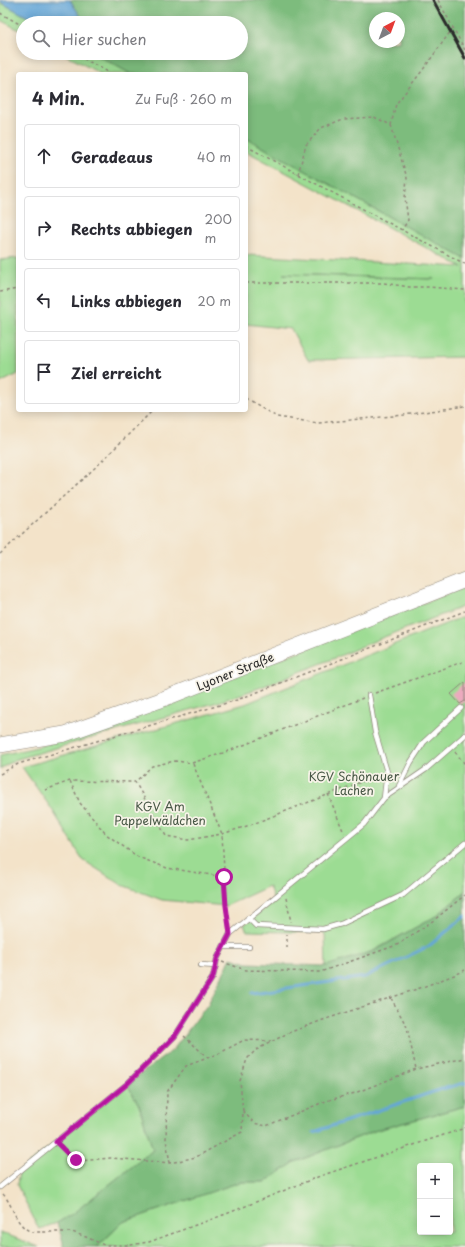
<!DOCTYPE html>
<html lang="de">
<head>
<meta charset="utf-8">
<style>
	body { margin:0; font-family:"Playpen Sans",sans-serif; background:#f7f7f7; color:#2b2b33 }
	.controls { position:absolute; right:12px; bottom:12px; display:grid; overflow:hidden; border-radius:4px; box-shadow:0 2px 10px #0003 }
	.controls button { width:36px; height:36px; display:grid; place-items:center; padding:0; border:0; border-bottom:1px solid #e1e1e2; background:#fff; color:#2b2b33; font:20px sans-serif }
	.compass { position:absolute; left:369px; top:12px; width:36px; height:36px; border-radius:50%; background:#fff; box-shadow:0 2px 10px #0003; rotate:41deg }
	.stop { position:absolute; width:12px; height:12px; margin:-9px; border:3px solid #b5179e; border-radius:50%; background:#fff }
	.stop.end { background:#b5179e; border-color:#fff; box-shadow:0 1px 4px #0008 }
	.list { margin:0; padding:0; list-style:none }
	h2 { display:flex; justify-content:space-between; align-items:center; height:52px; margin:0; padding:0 16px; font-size:17px }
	h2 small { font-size:13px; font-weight:400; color:#7c7c81 }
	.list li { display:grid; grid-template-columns:26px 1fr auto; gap:12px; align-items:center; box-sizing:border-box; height:64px; margin:0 8px 8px; padding:0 8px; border:1px solid #e1e1e2; border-radius:4px }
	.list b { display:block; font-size:15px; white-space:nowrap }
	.list em { font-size:13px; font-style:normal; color:#7c7c81 }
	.icon { flex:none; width:22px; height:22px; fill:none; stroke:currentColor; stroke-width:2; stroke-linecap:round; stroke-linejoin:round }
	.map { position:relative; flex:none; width:465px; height:1247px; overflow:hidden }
	.search { position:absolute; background:#fff; box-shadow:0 2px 10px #0003; left:16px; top:16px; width:232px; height:44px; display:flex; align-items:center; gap:10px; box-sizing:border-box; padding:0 14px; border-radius:22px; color:#7c7c81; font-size:15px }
	.panel { position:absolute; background:#fff; box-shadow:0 2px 10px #0003; left:16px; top:72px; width:232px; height:340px; border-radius:4px }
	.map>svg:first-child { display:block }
</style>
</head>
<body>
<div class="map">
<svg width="465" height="1247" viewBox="0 0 465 1247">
	<rect width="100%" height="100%" fill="#f7f3e8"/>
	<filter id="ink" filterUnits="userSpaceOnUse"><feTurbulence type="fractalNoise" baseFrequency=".025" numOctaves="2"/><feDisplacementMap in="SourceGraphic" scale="8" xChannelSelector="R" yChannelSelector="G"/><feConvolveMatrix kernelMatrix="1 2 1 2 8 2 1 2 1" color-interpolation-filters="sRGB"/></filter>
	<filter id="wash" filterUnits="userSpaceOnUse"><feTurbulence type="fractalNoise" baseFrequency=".012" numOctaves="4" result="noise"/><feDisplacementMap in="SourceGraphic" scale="16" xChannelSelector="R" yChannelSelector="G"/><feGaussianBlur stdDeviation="0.9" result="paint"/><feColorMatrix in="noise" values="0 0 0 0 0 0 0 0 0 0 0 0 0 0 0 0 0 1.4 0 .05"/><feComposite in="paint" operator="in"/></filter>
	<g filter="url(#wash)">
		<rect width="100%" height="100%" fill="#f3e3c9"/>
		<path fill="#9cdc93" stroke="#64845f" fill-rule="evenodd" d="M 0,2 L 39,23 L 23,23 L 23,32 L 0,20 Z
			M 62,53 L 93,53 L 131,74 L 101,74 Z
			M 246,138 L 465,259 L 465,357 L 308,360 L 291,329 L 246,324 L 246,255 L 462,267 L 246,151 ZM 283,274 L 434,279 L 433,279 Z
			M 18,258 L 18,374 L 0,383 L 0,260 Z
			M 465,587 L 465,606 L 379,639 L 335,658 L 259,688 L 218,702 L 14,760 L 0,769 L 0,755 L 37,747 L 109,725 Z
			M 465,616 L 465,892 L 436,916 L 373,951 L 326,967 L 325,933 L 247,931 L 244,925 L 274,901 L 269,886 L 226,906 L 162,900 L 122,885 L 83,860 L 53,811 L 22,767 L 245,704 Z
			M 127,1084 L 139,1105 L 153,1150 L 72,1214 L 57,1223 L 39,1229 L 17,1185 L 19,1172 Z
			M 465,1106 L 465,1247 L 97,1247 L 123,1222 L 240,1182 L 265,1182 L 295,1162 L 377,1130 ZM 420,1166 L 450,1166 L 450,1232 L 420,1232 Z
			M 0,1232 L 39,1247 L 0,1247 Z"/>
		<path fill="#7dbc7d" stroke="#547454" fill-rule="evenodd" d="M 70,0 L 465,0 L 465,259 L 246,138 L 246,74 L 131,74 L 93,53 L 241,53 L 241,23 L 85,23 ZM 375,18 L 399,18 L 399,42 L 375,42 Z
			M 465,892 L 465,1106 L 377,1130 L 295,1162 L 265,1182 L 240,1182 L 123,1222 L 97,1247 L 63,1247 L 63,1242 L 57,1223 L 72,1214 L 153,1150 L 139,1105 L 127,1084 L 173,1050 L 208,1004 L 231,958 L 248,963 L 326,966 L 374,951 L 436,916 Z"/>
		<path fill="#63a6d8" stroke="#476882" d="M 0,0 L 70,0 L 85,23 L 39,23 L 0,2 Z"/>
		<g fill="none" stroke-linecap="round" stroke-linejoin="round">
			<path stroke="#63a6d8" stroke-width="3" d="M 252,993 L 365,977 L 429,946 L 465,916
				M 314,1132 L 442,1089 L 465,1083"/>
		</g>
		<g id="blocks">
			<path fill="#ecaabe" d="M 465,682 L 465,701 L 460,704 L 451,694 Z"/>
		</g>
	</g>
	<g filter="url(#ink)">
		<use href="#blocks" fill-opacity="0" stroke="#8f877a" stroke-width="1"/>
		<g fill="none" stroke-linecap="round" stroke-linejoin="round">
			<defs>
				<path id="service" d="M 369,695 L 375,732 L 387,772 L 384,798
					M 399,786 L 411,762 L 424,742 L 461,708
					M 248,918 L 256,926 L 323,929 L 341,924 L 403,895 L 465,843
					M 223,947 L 249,947
					M 201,965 L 216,966
					M 0,1187 L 127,1084 L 175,1036 L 213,977 L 217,959 L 230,934 L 364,824 L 384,798 L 425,770 L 465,735"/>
				<path id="primary" d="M 0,745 L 65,734 L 158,701 L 465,580"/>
			</defs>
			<use href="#service" stroke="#8f877a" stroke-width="6"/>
			<use href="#primary" stroke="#8f877a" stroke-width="16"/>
			<path stroke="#8f877a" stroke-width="1.5" stroke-dasharray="3 3" stroke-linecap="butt" d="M 438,0 L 465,50
				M 0,13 L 23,26
				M 73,53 L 112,74
				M 391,125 L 407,178 L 405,198 L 408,220 L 402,230
				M 246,146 L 465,264
				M 298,174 L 306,145 L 321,128 L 343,119 L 374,117 L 391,125 L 396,104 L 422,71 L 453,28
				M 246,283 L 384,283 L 409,287 L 430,287 L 465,290
				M 0,292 L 18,289
				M 246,399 L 277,417 L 318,423 L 404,415 L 465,406
				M 0,554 L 98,465 L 153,410
				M 375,693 L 465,661
				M 363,698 L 226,752 L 192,763 L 175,761 L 152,766 L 135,782 L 166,836 L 188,840 L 222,834 L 250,825 L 379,775
				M 455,752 L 465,764
				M 193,764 L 222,834 L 226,906 L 229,926
				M 0,774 L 18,764 L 237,700 L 465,611
				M 70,781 L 80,803 L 106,834 L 138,857 L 167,868 L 224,877
				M 45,790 L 70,781 L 135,782
				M 328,794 L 344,833
				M 286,898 L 291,922
				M 287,948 L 287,934
				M 222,962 L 246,970 L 320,972 L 397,945 L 434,920 L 465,895
				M 391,998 L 407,1027 L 416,1069
				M 184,1036 L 208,1058
				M 243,1111 L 254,1123 L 266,1126 L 326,1101 L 355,1093 L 416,1069 L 465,1058
				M 61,1145 L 72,1158 L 80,1161 L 110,1158 L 170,1163 L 196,1157 L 242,1132 L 243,1111 L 240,1081 L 247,1059 L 256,1050 L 288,1033 L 323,1020 L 420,988 L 457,974 L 465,970
				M 170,1163 L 166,1140 L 167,1092 L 186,1066 L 218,1054 L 244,1040 L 271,1041
				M 3,1194 C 14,1206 15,1226 32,1232 L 72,1232 L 86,1237 L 104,1245 L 131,1245 L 149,1242 L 226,1214 L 320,1176 L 465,1128"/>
			<use href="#service" stroke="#fff" stroke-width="4.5"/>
			<use href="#primary" stroke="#fff" stroke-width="15"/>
			<path stroke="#2b2b2b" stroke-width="3" d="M 433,0 L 465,58"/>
		</g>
	</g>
	<g fill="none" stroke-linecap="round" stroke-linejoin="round" filter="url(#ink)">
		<path stroke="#b5179e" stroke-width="5" d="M 76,1160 L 72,1158 L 56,1142 L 127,1084 L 175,1036 L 213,977 L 217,959 L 230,934 L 226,906 L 224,877"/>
	</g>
	<g text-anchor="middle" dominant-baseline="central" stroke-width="3.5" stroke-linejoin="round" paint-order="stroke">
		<g font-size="12" fill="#2b2b2b" stroke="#f7f3e8">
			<text transform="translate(235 671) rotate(-22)">Lyoner Straße</text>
		</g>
		<g font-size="12" fill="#475745" stroke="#f7f3e8">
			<text x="354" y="776">KGV Schönauer<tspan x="354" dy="14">Lachen</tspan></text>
			<text x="160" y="806">KGV Am<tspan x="160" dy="14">Pappelwäldchen</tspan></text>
		</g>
	</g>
</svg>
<div class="controls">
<button>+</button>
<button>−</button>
</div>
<svg class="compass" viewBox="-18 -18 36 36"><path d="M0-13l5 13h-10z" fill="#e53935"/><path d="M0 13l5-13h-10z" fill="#7c7c81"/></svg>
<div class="stop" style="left:224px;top:877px"></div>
<div class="stop end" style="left:76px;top:1160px"></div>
<div class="search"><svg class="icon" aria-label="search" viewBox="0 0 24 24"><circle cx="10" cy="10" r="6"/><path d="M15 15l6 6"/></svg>Hier suchen</div>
<section class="panel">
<h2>4 Min.<small>Zu Fuß · 260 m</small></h2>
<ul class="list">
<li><svg class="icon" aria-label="ahead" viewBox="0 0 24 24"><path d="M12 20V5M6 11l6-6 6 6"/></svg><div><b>Geradeaus</b></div><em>40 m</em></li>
<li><svg class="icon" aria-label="right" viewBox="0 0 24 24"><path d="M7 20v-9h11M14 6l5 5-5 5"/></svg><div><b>Rechts abbiegen</b></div><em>200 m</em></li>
<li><svg class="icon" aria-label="left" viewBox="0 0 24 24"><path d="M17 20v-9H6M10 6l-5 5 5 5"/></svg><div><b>Links abbiegen</b></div><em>20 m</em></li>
<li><svg class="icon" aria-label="arrive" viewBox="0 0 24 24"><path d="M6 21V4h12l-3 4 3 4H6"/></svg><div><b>Ziel erreicht</b></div></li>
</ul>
</section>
</div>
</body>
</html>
